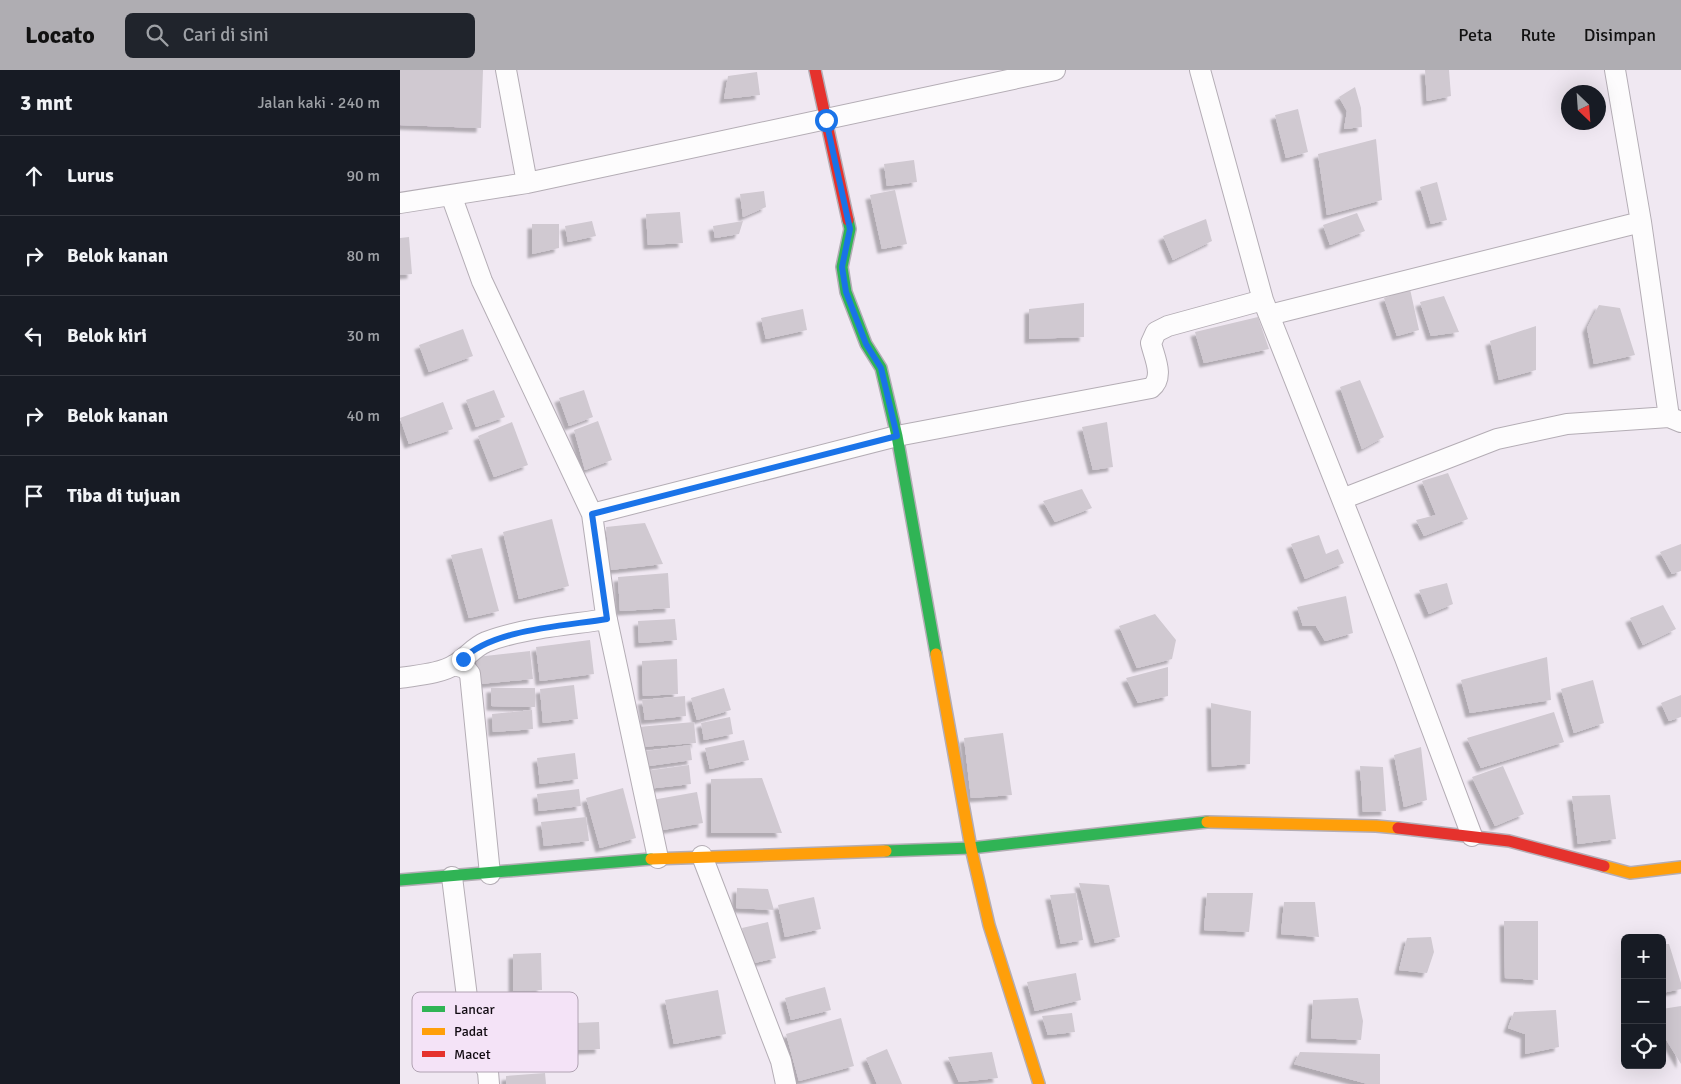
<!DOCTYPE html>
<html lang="id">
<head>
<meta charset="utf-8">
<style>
	body { margin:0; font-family:Signika,sans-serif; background:#20242c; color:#f1f3f6 }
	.controls { position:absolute; right:15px; bottom:15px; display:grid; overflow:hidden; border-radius:8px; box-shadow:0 5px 20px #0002 }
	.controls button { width:45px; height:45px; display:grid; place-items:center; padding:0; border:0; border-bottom:1px solid #363941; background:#171b24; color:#f1f3f6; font:25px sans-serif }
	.compass { position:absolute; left:1161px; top:15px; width:45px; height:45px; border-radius:50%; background:#171b24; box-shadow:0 5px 20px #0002; rotate:155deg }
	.stop { position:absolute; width:15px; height:15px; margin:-11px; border:4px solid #1a73e8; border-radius:50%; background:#fff }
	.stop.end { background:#1a73e8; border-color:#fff; box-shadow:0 1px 5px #0008 }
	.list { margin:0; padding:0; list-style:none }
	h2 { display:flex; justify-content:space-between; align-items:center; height:65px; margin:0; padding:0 20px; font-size:21px }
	h2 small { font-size:16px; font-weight:400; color:#9ea1a6 }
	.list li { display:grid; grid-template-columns:32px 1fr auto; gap:15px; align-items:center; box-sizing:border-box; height:80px; padding:0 20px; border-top:1px solid #363941 }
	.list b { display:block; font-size:19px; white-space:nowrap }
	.list em { font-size:16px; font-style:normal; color:#9ea1a6 }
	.icon { flex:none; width:28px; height:28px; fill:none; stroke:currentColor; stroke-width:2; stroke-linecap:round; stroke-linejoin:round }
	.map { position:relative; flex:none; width:1281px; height:1014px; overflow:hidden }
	header { display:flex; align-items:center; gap:30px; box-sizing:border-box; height:70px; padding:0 25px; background:#afadb2; color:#111 }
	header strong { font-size:24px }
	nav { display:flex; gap:28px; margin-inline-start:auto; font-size:18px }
	.search { width:350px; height:45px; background:#20242c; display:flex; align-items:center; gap:12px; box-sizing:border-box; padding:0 18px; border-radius:8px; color:#9ea1a6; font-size:19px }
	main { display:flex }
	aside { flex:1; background:#171b24 }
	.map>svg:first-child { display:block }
</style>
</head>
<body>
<header>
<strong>Locato</strong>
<div class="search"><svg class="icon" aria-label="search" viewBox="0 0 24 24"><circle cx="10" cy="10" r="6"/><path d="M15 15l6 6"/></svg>Cari di sini</div>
<nav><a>Peta</a><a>Rute</a><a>Disimpan</a></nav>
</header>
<main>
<aside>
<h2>3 mnt<small>Jalan kaki · 240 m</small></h2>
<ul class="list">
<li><svg class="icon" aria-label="ahead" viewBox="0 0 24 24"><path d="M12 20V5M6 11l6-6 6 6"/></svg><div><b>Lurus</b></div><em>90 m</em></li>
<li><svg class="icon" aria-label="right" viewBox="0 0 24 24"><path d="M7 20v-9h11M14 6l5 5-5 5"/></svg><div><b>Belok kanan</b></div><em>80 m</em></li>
<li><svg class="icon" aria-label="left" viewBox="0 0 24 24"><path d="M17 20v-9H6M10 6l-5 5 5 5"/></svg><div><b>Belok kiri</b></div><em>30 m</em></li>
<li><svg class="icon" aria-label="right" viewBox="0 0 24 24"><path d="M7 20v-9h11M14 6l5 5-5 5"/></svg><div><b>Belok kanan</b></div><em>40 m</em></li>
<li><svg class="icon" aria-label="arrive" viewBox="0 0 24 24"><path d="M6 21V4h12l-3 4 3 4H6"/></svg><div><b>Tiba di tujuan</b></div></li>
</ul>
</aside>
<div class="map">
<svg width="1281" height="1014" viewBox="0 0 1281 1014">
	<defs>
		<filter id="shadow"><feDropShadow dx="-4.5" dy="4.5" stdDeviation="1" flood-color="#0004"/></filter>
	</defs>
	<rect width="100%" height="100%" fill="#f0e8f2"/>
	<path fill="#d0c9d1" filter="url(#shadow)" d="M 0,0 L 83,0 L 81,58 L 0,55 Z
		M 1025,0 L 1049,0 L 1051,26 L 1027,31 Z
		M 357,2 L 360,25 L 324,29 L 328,6 Z
		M 955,17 L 961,38 L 962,57 L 944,59 L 947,41 L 939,27 Z
		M 898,39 L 908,82 L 886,88 L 875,45 Z
		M 976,69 L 982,130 L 927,145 L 918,84 Z
		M 514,90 L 517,112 L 487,116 L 484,94 Z
		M 1037,112 L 1047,150 L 1031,154 L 1020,117 Z
		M 495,120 L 507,174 L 482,179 L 470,125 Z
		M 364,121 L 366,137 L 343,147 L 340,124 Z
		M 280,142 L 283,173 L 248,175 L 246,144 Z
		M 957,143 L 965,161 L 930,175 L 923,155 Z
		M 806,149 L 812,171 L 773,190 L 763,166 Z
		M 192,151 L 196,166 L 168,172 L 165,156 Z
		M 343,151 L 339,164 L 315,168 L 313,156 Z
		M 132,154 L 159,154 L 159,178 L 132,184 Z
		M 9,167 L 12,204 L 0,205 L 0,168 Z
		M 1010,219 L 1019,260 L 997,266 L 984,228 Z
		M 1044,226 L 1059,262 L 1031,266 L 1020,232 Z
		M 684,233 L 684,267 L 629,269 L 629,239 Z
		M 1199,235 L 1220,238 L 1235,285 L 1194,294 L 1187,258 Z
		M 403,239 L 407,260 L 366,269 L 361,248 Z
		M 858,247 L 869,279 L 804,293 L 795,262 Z
		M 1136,256 L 1136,300 L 1099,310 L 1090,271 Z
		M 63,259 L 73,286 L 29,302 L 19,275 Z
		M 960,310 L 984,367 L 962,379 L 940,317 Z
		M 94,320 L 105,347 L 76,357 L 66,330 Z
		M 184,320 L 193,347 L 169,356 L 159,328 Z
		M 43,332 L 53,359 L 9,374 L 0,348 Z
		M 198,351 L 212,390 L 185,400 L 174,360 Z
		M 112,352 L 128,395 L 94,407 L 78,366 Z
		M 707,352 L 713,397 L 693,400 L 682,357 Z
		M 1048,403 L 1068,449 L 1024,466 L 1016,450 L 1036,445 L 1022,411 Z
		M 682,419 L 692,438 L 655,452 L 643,431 Z
		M 152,449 L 169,516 L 119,529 L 103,462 Z
		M 245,453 L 263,494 L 210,500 L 206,457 Z
		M 919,465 L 926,484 L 938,479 L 944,493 L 905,509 L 891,474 Z
		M 1281,474 L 1281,501 L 1272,504 L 1260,482 Z
		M 82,478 L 99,541 L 69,548 L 51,485 Z
		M 268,503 L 270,538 L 220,541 L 218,507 Z
		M 1047,513 L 1053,534 L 1029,544 L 1019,520 Z
		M 946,526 L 953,563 L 925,571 L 916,556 L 903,556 L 897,537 Z
		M 1263,535 L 1276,559 L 1243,575 L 1230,548 Z
		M 755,544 L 776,570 L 772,589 L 737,598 L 719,556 Z
		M 275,549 L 277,570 L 239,573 L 238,551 Z
		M 190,570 L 194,604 L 140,611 L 136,577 Z
		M 130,581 L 133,609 L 79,614 L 76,587 Z
		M 1147,587 L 1151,630 L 1070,643 L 1061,610 Z
		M 277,589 L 278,624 L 243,626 L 242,591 Z
		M 768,597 L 768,626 L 738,633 L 726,608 Z
		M 1193,610 L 1204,653 L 1174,663 L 1161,619 Z
		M 174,615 L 178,649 L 143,653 L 140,619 Z
		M 91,618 L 135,618 L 135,637 L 91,636 Z
		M 324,618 L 331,640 L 297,650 L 291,628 Z
		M 1281,625 L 1281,647 L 1269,651 L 1261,633 Z
		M 285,626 L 286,646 L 245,650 L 242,630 Z
		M 811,633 L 851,641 L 850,694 L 812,697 Z
		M 132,640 L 133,659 L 93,662 L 92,644 Z
		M 1154,642 L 1164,672 L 1081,698 L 1067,668 Z
		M 330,647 L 333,664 L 304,670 L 301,653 Z
		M 294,652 L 296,673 L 240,677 L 238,657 Z
		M 603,663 L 612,725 L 571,728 L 564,668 Z
		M 344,670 L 349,690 L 310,699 L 305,678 Z
		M 290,675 L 292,690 L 242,697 L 239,682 Z
		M 1021,677 L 1027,730 L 1004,737 L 994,685 Z
		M 175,683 L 178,709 L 140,714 L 137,688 Z
		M 289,695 L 291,714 L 247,719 L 245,701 Z
		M 960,696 L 983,697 L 986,741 L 963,742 Z
		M 1103,696 L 1124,744 L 1095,756 L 1072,707 Z
		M 362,708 L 382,763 L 311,763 L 311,709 Z
		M 223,718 L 236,768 L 200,778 L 186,728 Z
		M 179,719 L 181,736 L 139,741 L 137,724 Z
		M 297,722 L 303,753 L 257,761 L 252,730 Z
		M 1210,725 L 1216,769 L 1178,774 L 1172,726 Z
		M 186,747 L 189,771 L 144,776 L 141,752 Z
		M 679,813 L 709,815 L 720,867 L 695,873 Z
		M 337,818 L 368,819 L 374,840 L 336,838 Z
		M 676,823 L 683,870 L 661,874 L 650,825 Z
		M 807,823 L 853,823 L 849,862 L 804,860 Z
		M 414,827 L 421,859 L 385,867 L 378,835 Z
		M 884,832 L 915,832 L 919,867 L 881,864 Z
		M 1104,851 L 1138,851 L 1138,910 L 1105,908 Z
		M 368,852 L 376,888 L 350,894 L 342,858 Z
		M 1031,867 L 1034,882 L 1027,903 L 999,900 L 1007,868 Z
		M 1262,874 L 1269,874 L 1281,913 L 1281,919 L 1262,923 Z
		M 141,883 L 142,920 L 113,921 L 113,884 Z
		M 676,903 L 681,930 L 635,941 L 627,912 Z
		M 425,917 L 431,940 L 391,950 L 385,928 Z
		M 318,920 L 326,964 L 274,974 L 265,930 Z
		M 958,928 L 963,951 L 961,970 L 911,968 L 913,930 Z
		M 1281,936 L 1281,994 L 1264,966 L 1262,967 L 1262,939 Z
		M 1156,940 L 1159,977 L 1125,984 L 1125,964 L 1108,958 L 1114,942 Z
		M 672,943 L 675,962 L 648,965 L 642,946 Z
		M 441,948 L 454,996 L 399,1011 L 386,964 Z
		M 199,952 L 200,979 L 177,980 L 176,953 Z
		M 487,979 L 502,1014 L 477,1014 L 466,988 Z
		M 592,982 L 598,1008 L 559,1012 L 548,987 Z
		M 900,982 L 980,984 L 980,1014 L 968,1014 L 894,994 Z
		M 145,1003 L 146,1014 L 106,1014 L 106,1006 Z"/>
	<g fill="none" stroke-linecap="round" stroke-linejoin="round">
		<defs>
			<path id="street" d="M 106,0 L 127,113
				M 800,0 L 863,230 L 1005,588 L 1072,766
				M 1215,0 L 1241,152 L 1269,347 L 1281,352
				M 51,125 L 82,211 L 192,444 L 206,545 L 258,788
				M 0,133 L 127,113 L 655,0
				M 869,245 L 1241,152
				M 942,429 L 1097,369 L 1167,354 L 1269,347
				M 192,444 L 497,366 L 751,318 C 765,307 754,287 751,273 L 756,262 L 768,256 L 863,230
				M 54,595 L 65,598 L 70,604 L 90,804
				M 0,608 C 18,605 40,604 56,594 C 67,587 74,577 86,572 C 122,558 169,555 207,549
				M 302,786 L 381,991 L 386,1014
				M 52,807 L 72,967 L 88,1002 L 89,1014"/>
			<path id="fast" d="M 448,150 L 450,159 L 442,197 L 446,222 L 466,274 L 481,298 L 497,366 L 536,584
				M 486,781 L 571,778 L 807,752
				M 0,810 L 251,789"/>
			<path id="slow" d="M 536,584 L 571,778 L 589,855 L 639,1014
				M 807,752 L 976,756 L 998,758
				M 251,789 L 486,781
				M 1204,796 L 1230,803 L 1281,797"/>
			<path id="jam" d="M 415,0 L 448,150
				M 998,758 L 1109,771 L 1204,796"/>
		</defs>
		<use href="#street" stroke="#b4adb5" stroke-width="22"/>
		<use href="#fast" stroke="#b4adb5" stroke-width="14"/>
		<use href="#slow" stroke="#b4adb5" stroke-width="14"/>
		<use href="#jam" stroke="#b4adb5" stroke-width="14"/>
		<use href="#street" stroke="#fdfcfd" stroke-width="20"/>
		<use href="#fast" stroke="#30b455" stroke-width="11"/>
		<use href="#slow" stroke="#ff9f0a" stroke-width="11"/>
		<use href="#jam" stroke="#e5322d" stroke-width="11"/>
	</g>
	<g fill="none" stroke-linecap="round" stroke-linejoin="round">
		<path stroke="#1a73e8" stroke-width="6" d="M 63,589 C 93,559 165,556 207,549 L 192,444 L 497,366 L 481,298 L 466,274 L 446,222 L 442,197 L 450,159 L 426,50"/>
	</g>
	<rect x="12" y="922" width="166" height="80" rx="8" fill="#f4e3f7" stroke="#b0a2b2" stroke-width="1"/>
	<rect x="22" y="936" width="23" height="6" fill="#30b455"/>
	<rect x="22" y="958" width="23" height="7" fill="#ff9f0a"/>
	<rect x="22" y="981" width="23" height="6" fill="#e5322d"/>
	<g font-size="14" fill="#110b12">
		<text x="54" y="944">Lancar</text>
		<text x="54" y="966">Padat</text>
		<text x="54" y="989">Macet</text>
	</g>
</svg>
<div class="controls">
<button>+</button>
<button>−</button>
<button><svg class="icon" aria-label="locate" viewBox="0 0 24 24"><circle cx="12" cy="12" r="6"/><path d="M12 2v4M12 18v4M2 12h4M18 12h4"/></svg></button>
</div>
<svg class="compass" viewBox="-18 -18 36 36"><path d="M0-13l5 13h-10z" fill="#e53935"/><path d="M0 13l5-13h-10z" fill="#9ea1a6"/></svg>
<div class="stop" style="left:426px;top:50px"></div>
<div class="stop end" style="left:63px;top:589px"></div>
</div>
</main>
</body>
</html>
